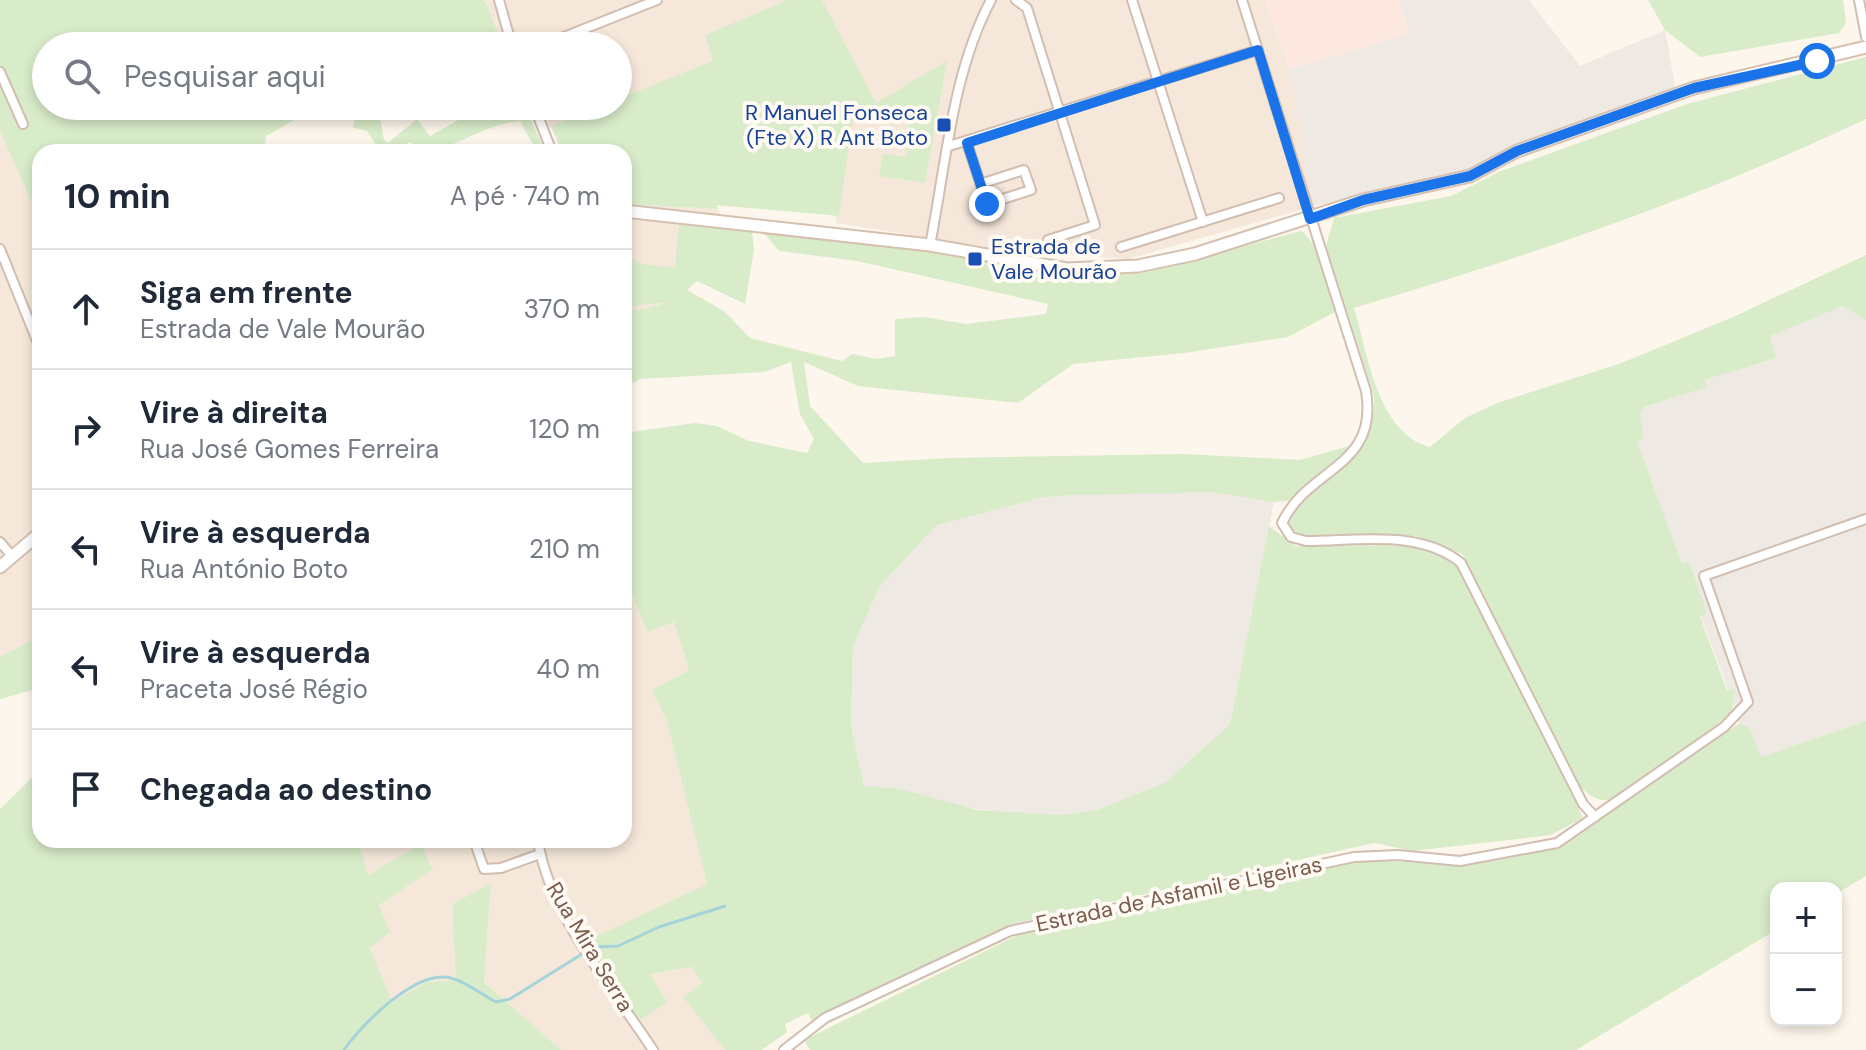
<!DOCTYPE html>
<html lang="pt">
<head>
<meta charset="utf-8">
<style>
	body { margin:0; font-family:"DM Sans",sans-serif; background:#f6f6f7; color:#1f2937 }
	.controls { position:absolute; right:24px; bottom:24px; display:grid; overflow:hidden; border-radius:16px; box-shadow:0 4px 12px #0003 }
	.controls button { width:72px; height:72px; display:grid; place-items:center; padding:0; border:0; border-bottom:2px solid #e0e1e3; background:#fff; color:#1f2937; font:40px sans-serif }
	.stop { position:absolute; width:24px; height:24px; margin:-18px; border:6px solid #1a73e8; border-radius:50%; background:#fff }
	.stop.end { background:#1a73e8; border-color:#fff; box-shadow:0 2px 8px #0008 }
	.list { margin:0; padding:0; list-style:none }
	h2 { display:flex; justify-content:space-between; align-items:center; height:104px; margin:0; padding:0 32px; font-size:34px }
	h2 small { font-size:26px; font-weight:400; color:#747a83 }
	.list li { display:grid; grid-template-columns:52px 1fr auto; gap:24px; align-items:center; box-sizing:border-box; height:120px; padding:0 32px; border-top:2px solid #e0e1e3 }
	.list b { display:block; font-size:30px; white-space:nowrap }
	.list p { margin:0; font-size:26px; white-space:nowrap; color:#747a83 }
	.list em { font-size:26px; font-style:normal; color:#747a83 }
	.icon { flex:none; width:44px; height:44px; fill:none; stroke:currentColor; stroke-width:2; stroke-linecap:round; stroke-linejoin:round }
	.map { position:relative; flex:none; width:1866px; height:1050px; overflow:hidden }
	.search { position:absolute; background:#fff; box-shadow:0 4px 12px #0003; left:32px; top:32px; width:600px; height:88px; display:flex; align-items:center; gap:20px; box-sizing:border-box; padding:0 28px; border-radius:44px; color:#747a83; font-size:30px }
	.panel { position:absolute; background:#fff; box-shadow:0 4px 12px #0003; left:32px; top:144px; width:600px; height:704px; border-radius:24px }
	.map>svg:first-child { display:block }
</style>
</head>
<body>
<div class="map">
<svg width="1866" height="1050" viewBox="0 0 1866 1050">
	<rect width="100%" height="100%" fill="#fdf6ec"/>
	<path fill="#f5e8da" d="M 459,0 L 1265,0 L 1290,69 L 1314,206 L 1128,259 L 1013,251 L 836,223 L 824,38 L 568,134 L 520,116 L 514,106 L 618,106 L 618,46 L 481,46 Z
		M 0,131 L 40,221 L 40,636 L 0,657 Z
		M 624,204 L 718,209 L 730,235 L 675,300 L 645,309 L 624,310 Z
		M 624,574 L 647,632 L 674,621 L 689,670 L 652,690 L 667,722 L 707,884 L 588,940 L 650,974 L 692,967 L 702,983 L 684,997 L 725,1050 L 561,1050 L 484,982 L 491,885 L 452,904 L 457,980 L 425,982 L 392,1003 L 370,948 L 378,905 L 433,869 L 421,845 L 368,876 L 358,840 L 433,840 L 437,849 L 472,840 L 624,840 Z"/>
	<path fill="#fde8e0" d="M 1265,0 L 1399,0 L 1410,34 L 1290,69 Z"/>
	<path fill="#efe9e4" d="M 1399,0 L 1529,0 L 1580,66 L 1665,30 L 1676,92 L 1513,149 L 1457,174 L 1314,206 L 1290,69 L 1410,34 Z
		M 1843,306 L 1866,316 L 1866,721 L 1761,758 L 1750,728 L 1740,723 L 1637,441 L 1644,438 L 1640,414 L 1644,407 L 1706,387 L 1705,380 L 1776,358 L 1769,336 Z
		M 1122,492 L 1212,492 L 1274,502 L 1230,724 L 1166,782 L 1097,810 L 1062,815 L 1003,812 L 962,807 L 897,788 L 864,786 L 851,726 L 853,646 L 880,586 L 937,525 L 1045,497 Z"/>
	<path fill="#d8ecc9" d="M 0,0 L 481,0 L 486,3 L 497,31 L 461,46 L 46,46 L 46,106 L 319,106 L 266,136 L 264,152 L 40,152 L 40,221 L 0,131 Z
		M 788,0 L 822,0 L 876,103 L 947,61 L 925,183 L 879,176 L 883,154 L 906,157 L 909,121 L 854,110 L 839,216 L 716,205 L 718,209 L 624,204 L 624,152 L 562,152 L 551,126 L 601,106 L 618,106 L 618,99 L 713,61 L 705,35 Z
		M 1648,0 L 1843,0 L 1846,23 L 1839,33 L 1700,57 L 1665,30 Z
		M 1866,57 L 1866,119 C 1702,197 1529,256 1354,308 C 1368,354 1377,433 1430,447 L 1465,418 L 1497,403 L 1619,364 L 1733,317 L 1866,255 L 1866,320 L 1843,306 L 1770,336 L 1776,358 L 1705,380 L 1707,387 L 1644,407 L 1640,414 L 1644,438 L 1637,441 L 1682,564 L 1689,562 L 1707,613 L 1700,616 L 1727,691 L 1735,689 L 1732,713 L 1619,797 C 1600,804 1594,799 1579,786 L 1462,554 L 1416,536 L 1307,537 L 1291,530 L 1288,521 L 1293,509 C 1331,477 1378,451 1374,396 L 1326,246 L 1334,218 L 1451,196 L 1501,171 L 1687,104 Z
		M 362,106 L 378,106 L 384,140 L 388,143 L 417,119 L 430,136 L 481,107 L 525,106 L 545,152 L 537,152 L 520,121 C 482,124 453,152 418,152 L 418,146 L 410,142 L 396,149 L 380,151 L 367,131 L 352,127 Z
		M 679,223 L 752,231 L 754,250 L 745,304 L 697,281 L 687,290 L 724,311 L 750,338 L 842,361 L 852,354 L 877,359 L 895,356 L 895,319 L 924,317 L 966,324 L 1046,314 L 1048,304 L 857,261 L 779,251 L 764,233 L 938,252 L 1068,275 L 1143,273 L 1301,231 C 1322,244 1329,289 1335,312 L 1288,337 L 1184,353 L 1073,364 L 1018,403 L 858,386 L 804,362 L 810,406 L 863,463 L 947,458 L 1184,454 L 1300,460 L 1355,444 L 1288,501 L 1274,502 L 1212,492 L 1077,495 L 1045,497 L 937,525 L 880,586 L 853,646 L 851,726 L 864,786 L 897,788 L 978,810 L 1062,815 L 1097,810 L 1166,782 L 1230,724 L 1269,526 L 1296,546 L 1416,545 L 1455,563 L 1513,671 L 1583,818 L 1551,835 L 1413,851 L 1374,843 L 1017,923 L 812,1021 L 808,1013 L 785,1024 L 787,1032 L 762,1050 L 725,1050 L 683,997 L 702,983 L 692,967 L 650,974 L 667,1002 L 638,1021 L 588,940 L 707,884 L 667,722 L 652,690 L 689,670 L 674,622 L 647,632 L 624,574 L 624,433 L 695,423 L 717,426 L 749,441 L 807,453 L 814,439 L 800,414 L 791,362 L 764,372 L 640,379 L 624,387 L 624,310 L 645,309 L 668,302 L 624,307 L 624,255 L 642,264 L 675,268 Z
		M 40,636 L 40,688 L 0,699 L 0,657 Z
		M 1866,721 L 1866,876 L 1836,894 L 1836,888 L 1776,888 L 1776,930 L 1576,1050 L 810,1050 L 804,1040 L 1020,934 L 1329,865 L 1373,860 L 1457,865 L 1544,851 L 1576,836 L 1740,723 L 1750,728 L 1761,757 Z
		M 40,770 L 40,840 L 358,840 L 368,875 L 421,844 L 433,869 L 379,905 L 390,932 L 370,948 L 392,1002 L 426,982 L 456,980 L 452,904 L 491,884 L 484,982 L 561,1050 L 0,1050 L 0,809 Z"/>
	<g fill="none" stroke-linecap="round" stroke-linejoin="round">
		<path stroke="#a5d3da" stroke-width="3" d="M 594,947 L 618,946 L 659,927 L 725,906
			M 344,1050 C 362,1024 416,969 451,978 C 465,981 482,995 496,1002 L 510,999 L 582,954"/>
		<defs>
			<path id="street" d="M 499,0 L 512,46
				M 1016,0 L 1027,8 L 1095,225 L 1048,240
				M 1132,0 L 1203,222
				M 1242,0 L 1366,391 C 1379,468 1308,467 1282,523 L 1291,537 L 1306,541 C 1357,541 1420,529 1461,563 L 1583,804 L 1595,817
				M 1859,0 L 1866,37
				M 541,46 L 657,0
				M 0,72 L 23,124
				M 534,106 L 552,152
				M 967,143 L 987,204 L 1031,190 L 1024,170 L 980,184
				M 949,146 L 1258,50
				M 930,245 C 946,165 952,73 991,0
				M 1121,247 L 1279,198
				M 0,249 L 40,348
				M 0,542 L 12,556
				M 474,840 L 484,869 L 501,868 L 540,854
				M 538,840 C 548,913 613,989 653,1050
				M 784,1050 L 825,1018 L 1010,931 L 1354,857 L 1398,855 L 1460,861 L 1557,843 L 1724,727 L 1748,702 L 1704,576 L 1866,519"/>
			<path id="secondary" d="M 624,211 L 930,245 L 1067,269 L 1138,266 L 1195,254 L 1363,200 L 1470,176 L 1517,151 L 1694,88 L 1866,47
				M 0,567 L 40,533"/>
		</defs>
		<use href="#street" stroke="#d1beb0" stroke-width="12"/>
		<use href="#secondary" stroke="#d6c0b0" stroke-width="15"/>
		<use href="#street" stroke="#fff" stroke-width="8"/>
		<use href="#secondary" stroke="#fff" stroke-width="11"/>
	</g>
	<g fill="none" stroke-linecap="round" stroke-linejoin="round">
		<path stroke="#1a73e8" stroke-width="10" d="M 987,204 L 967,143 L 1258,50 L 1310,219 L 1363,200 L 1470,176 L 1517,151 L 1694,88 L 1817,61"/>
	</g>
	<g fill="#1a4fb4" stroke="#fffaf3" stroke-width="3">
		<rect x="936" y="117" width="16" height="16" rx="4"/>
		<rect x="967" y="251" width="16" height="16" rx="4"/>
	</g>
	<g text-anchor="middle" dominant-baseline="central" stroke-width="8" stroke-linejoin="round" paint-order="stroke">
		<g font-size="22" fill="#164399" stroke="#fffaf3" text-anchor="end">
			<text x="928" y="112">R Manuel Fonseca<tspan x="928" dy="25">(Fte X) R Ant Boto</tspan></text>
			<text x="991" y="246" text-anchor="start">Estrada de<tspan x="991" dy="25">Vale Mourão</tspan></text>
		</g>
		<g font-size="22" fill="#7a5c4d" stroke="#fffaf3">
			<text transform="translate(1179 894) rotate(-12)">Estrada de Asfamil e Ligeiras</text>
			<text transform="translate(590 947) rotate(59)">Rua Mira Serra</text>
		</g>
	</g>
</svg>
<div class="controls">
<button>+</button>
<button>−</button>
</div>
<div class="stop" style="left:1817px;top:61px"></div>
<div class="stop end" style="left:987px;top:204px"></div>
<div class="search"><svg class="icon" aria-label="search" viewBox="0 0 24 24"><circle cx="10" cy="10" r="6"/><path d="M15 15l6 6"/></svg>Pesquisar aqui</div>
<section class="panel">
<h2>10 min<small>A pé · 740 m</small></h2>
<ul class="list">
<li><svg class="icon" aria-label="ahead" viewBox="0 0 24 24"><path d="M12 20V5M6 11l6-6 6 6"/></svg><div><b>Siga em frente</b><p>Estrada de Vale Mourão</p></div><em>370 m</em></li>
<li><svg class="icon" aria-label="right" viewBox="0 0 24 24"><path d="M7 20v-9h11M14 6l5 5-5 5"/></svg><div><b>Vire à direita</b><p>Rua José Gomes Ferreira</p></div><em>120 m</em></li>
<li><svg class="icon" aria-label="left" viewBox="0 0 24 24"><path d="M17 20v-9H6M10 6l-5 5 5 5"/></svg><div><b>Vire à esquerda</b><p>Rua António Boto</p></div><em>210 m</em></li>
<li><svg class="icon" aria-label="left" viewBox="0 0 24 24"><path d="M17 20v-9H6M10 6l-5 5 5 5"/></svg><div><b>Vire à esquerda</b><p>Praceta José Régio</p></div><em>40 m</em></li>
<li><svg class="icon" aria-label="arrive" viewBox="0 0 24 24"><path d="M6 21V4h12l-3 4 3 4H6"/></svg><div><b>Chegada ao destino</b></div></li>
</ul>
</section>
</div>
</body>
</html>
